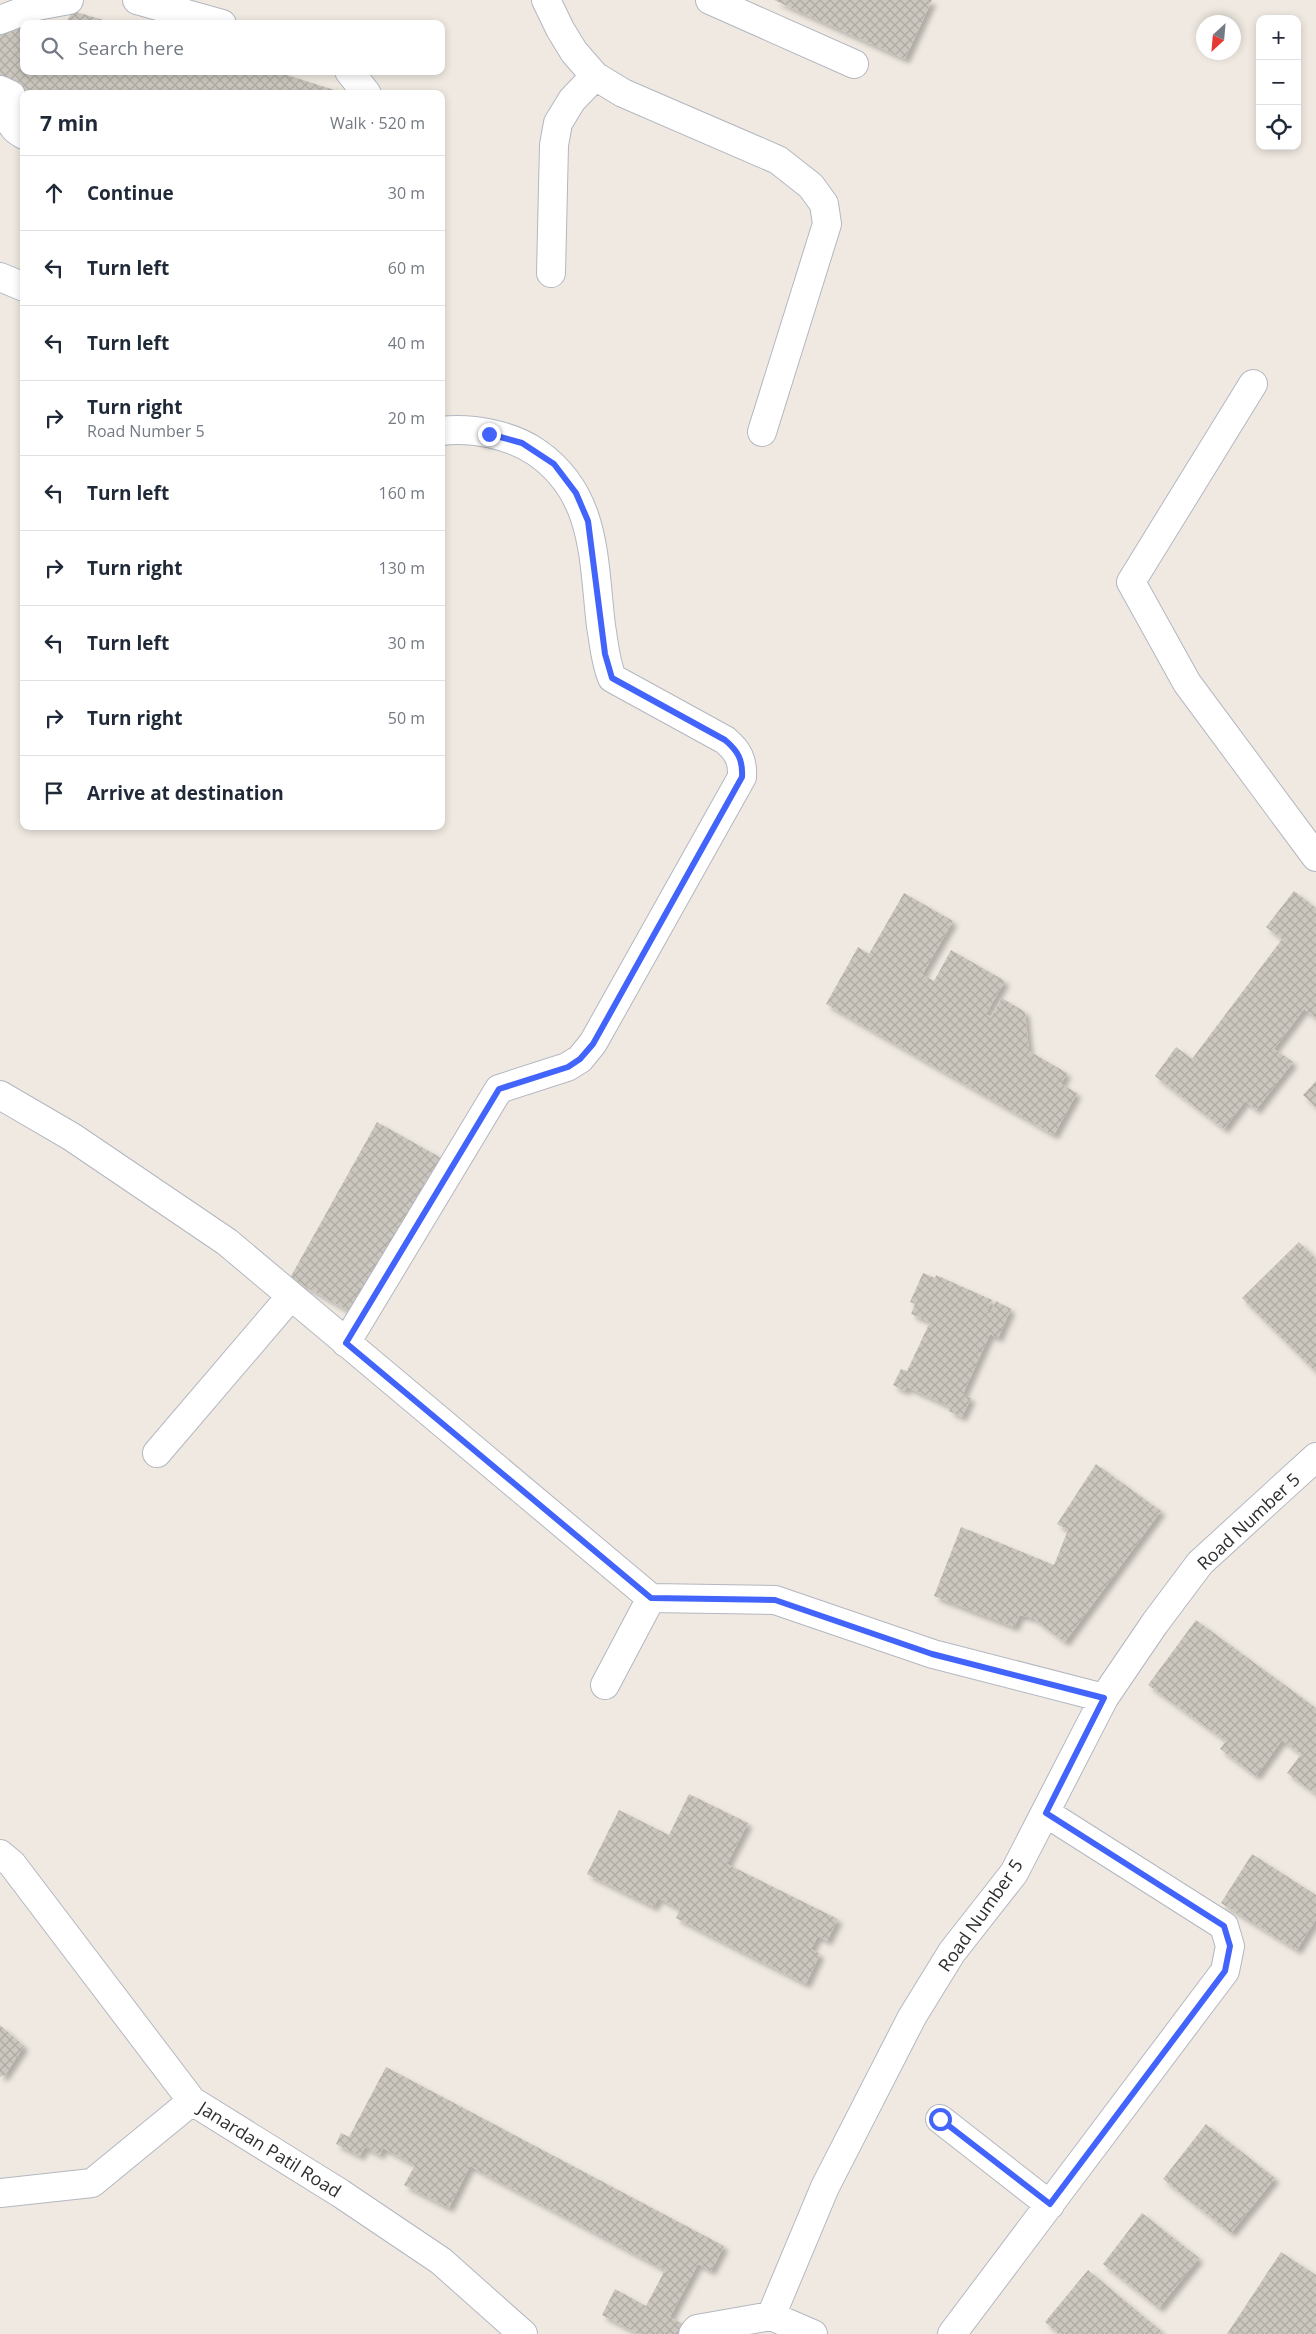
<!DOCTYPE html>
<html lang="en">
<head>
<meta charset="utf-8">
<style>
	body { margin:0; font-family:"Open Sans",sans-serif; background:#f2f2f3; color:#1f2937 }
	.controls { position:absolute; right:15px; top:15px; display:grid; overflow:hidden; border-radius:10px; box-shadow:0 2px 8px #0003 }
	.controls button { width:45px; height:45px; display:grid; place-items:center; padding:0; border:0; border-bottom:1px solid #e0e1e3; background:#fff; color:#1f2937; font:25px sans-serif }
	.compass { position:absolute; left:1196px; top:15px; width:45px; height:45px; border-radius:50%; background:#fff; box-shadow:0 2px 8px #0003; rotate:206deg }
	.stop { position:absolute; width:15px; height:15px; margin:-11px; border:4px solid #4264fb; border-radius:50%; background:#fff }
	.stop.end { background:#4264fb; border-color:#fff; box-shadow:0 1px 5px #0008 }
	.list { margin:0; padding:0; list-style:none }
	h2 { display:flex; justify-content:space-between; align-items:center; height:65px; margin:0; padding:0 20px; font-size:21px }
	h2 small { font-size:16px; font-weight:400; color:#747a83 }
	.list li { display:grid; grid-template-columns:32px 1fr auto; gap:15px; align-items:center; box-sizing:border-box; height:75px; padding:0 20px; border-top:1px solid #e0e1e3 }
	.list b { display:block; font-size:19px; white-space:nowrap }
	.list p { margin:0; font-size:16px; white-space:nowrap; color:#747a83 }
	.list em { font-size:16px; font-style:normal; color:#747a83 }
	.icon { flex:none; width:28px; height:28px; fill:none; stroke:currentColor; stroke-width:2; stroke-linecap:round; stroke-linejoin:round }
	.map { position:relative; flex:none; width:1316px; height:2334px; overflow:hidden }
	.search { position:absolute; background:#fff; box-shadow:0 2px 8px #0003; left:20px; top:20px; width:425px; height:55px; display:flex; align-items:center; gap:12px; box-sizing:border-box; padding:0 18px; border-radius:10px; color:#747a83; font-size:19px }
	.panel { position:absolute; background:#fff; box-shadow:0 2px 8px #0003; left:20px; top:90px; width:425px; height:740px; border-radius:10px }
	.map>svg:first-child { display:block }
</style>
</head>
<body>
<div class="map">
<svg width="1316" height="2334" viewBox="0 0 1316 2334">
	<defs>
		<pattern id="building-cross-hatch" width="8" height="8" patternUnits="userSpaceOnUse" patternTransform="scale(1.25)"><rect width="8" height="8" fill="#cbc7bf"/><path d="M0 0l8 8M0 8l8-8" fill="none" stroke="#afaba4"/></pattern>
		<filter id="shadow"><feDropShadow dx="4.5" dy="4.5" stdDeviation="2.5" flood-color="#0004"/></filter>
	</defs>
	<rect width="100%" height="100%" fill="#efe9e1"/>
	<path fill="url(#building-cross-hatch)" filter="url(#shadow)" d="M 774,0 L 932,0 L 905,59 Z
		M 73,11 L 113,23 L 113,24 L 65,24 Z
		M 25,16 L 44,24 L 24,24 L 24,71 L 274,71 L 347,94 L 24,94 L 25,90 L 0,78 L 0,26 Z
		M 1294,891 L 1316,908 L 1316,1018 L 1304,1009 L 1274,1049 L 1293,1062 L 1256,1110 L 1245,1101 L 1224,1129 L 1155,1076 L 1176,1047 L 1192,1059 L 1282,939 L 1266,927 Z
		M 904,893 L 953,921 L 922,975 L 934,981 L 951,950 L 1005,981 L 986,1014 L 991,1017 L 1002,998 L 1025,1012 L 1029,1051 L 1067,1073 L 1061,1084 L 1077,1093 L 1054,1135 L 826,1004 L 858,947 L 869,954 Z
		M 1316,1081 L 1316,1107 L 1303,1095 Z
		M 377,1122 L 443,1159 L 356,1315 L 290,1278 Z
		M 1299,1242 L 1316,1259 L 1316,1372 L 1242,1298 Z
		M 923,1273 L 935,1278 L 936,1275 L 992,1300 L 987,1312 L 990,1314 L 996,1301 L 1011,1309 L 998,1338 L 990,1334 L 963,1394 L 971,1398 L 962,1417 L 949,1411 L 951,1407 L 907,1387 L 905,1391 L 893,1385 L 901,1369 L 907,1371 L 930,1322 L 911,1314 L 915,1304 L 910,1302 Z
		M 1096,1464 L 1161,1511 L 1065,1642 L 1033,1618 L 1020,1615 L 1014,1627 L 934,1596 L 961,1527 L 1054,1565 L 1068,1530 L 1057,1524 Z
		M 1196,1620 L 1316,1708 L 1316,1794 L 1287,1773 L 1301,1754 L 1282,1740 L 1256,1776 L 1220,1749 L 1226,1741 L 1148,1685 Z
		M 689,1794 L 748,1823 L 727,1864 L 838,1919 L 827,1941 L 818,1936 L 811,1949 L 820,1954 L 806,1984 L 676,1918 L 680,1909 L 658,1898 L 654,1907 L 587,1874 L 619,1810 L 669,1835 Z
		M 1252,1854 L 1316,1895 L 1316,1919 L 1297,1950 L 1221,1903 Z
		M 0,2025 L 24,2046 L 5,2075 L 0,2077 Z
		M 386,2067 L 724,2246 L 711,2271 L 698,2264 L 670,2317 L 683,2324 L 678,2334 L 639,2334 L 602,2315 L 615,2289 L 646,2306 L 665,2270 L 470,2166 L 449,2208 L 404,2185 L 415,2165 L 383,2148 L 380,2155 L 365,2147 L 360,2156 L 336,2144 L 341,2133 L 349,2137 Z
		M 1206,2124 L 1275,2178 L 1231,2233 L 1163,2179 Z
		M 1142,2213 L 1199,2258 L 1159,2308 L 1103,2264 Z
		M 1281,2252 L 1316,2275 L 1316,2334 L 1227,2334 Z
		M 1088,2270 L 1161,2331 L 1159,2334 L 1059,2334 L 1045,2322 Z"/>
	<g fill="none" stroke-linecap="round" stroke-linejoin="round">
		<defs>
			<path id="minor" d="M 137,0 L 222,24
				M 546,0 L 560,29 L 574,52 L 595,76 L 623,93 L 778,160 L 811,186 L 824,204 L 827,224 L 762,432
				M 710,0 L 854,64
				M 0,20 L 37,6 L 69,0
				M 349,71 L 367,94
				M 0,90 L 11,95 C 8,113 6,126 24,135
				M 551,273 L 554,145 L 558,123 L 572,100 L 595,76
				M 0,277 L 24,287
				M 1253,384 L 1131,582 L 1187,683 L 1316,857
				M 0,1095 L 72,1137 L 227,1242 L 651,1598 L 775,1600 L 933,1654 L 1104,1698
				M 346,1343 L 499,1089 L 567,1067 L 580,1059 L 593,1043 L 742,777 C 743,760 738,751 725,740 L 612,678 C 605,661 604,643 601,626 C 593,559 597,494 536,452 C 511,435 472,427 441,431
				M 157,1453 L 291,1296
				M 605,1685 L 651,1598
				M 0,1854 L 12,1864 L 192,2101 L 340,2193 L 441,2261 L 523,2334
				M 940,2119 L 1050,2205
				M 0,2193 L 92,2183 L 192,2101
				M 771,2316 L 825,2187 L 912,2017 L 952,1952 L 1014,1873 L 1104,1698 L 1155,1623 L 1200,1563 L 1316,1457
				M 693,2334 L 697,2329 L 771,2316 L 813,2334
				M 952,2334 L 1225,1971 L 1230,1946 L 1224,1926 L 1046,1813"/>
		</defs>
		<use href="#minor" stroke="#b4b7c1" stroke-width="30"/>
		<use href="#minor" stroke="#fff" stroke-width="28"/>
	</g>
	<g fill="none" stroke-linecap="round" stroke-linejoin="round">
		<path stroke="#4264fb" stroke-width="6" d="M 489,434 L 522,443 L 554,464 L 576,493 L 588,521 L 605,654 L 612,678 L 725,740 C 738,751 743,760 742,777 L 593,1044 L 580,1059 L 568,1067 L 499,1089 L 346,1343 L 651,1598 L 775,1600 L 932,1654 L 1104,1698 L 1046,1813 L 1224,1926 L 1230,1946 L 1225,1971 L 1050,2204 L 940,2119"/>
	</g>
	<g text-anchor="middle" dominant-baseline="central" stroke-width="4.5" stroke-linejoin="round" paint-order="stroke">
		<g font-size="18" fill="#2e2e2e" stroke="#fff">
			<text transform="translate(1248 1521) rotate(-43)">Road Number 5</text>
			<text transform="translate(980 1915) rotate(-55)">Road Number 5</text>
			<text transform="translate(270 2149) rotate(32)">Janardan Patil Road</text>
		</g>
	</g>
</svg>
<div class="controls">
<button>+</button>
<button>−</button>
<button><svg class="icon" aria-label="locate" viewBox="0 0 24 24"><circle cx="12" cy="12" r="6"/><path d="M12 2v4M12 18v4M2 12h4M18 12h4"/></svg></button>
</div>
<svg class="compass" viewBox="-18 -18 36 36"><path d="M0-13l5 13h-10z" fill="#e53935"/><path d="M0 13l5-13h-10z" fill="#747a83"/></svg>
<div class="stop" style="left:940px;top:2119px"></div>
<div class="stop end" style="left:489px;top:434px"></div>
<div class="search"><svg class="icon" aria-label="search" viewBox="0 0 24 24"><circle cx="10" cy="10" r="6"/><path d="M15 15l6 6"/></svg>Search here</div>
<section class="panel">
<h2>7 min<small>Walk · 520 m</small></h2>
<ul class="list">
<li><svg class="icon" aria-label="ahead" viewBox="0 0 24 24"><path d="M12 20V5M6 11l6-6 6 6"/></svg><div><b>Continue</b></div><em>30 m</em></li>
<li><svg class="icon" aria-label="left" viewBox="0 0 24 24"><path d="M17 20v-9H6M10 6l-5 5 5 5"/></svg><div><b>Turn left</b></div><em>60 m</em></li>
<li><svg class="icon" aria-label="left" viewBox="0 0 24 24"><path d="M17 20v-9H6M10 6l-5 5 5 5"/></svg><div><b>Turn left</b></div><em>40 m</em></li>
<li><svg class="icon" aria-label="right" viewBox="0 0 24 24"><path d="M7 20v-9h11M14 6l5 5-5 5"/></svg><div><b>Turn right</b><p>Road Number 5</p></div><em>20 m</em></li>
<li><svg class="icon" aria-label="left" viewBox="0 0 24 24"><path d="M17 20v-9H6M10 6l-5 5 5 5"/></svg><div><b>Turn left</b></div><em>160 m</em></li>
<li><svg class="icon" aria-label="right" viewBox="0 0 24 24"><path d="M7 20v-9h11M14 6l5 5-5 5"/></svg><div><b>Turn right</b></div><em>130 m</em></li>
<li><svg class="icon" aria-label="left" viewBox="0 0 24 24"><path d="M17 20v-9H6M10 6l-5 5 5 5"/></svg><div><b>Turn left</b></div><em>30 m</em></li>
<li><svg class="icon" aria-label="right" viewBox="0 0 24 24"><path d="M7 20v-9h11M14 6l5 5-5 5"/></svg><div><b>Turn right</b></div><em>50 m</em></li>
<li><svg class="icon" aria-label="arrive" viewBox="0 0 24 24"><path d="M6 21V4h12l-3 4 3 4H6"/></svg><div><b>Arrive at destination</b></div></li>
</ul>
</section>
</div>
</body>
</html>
